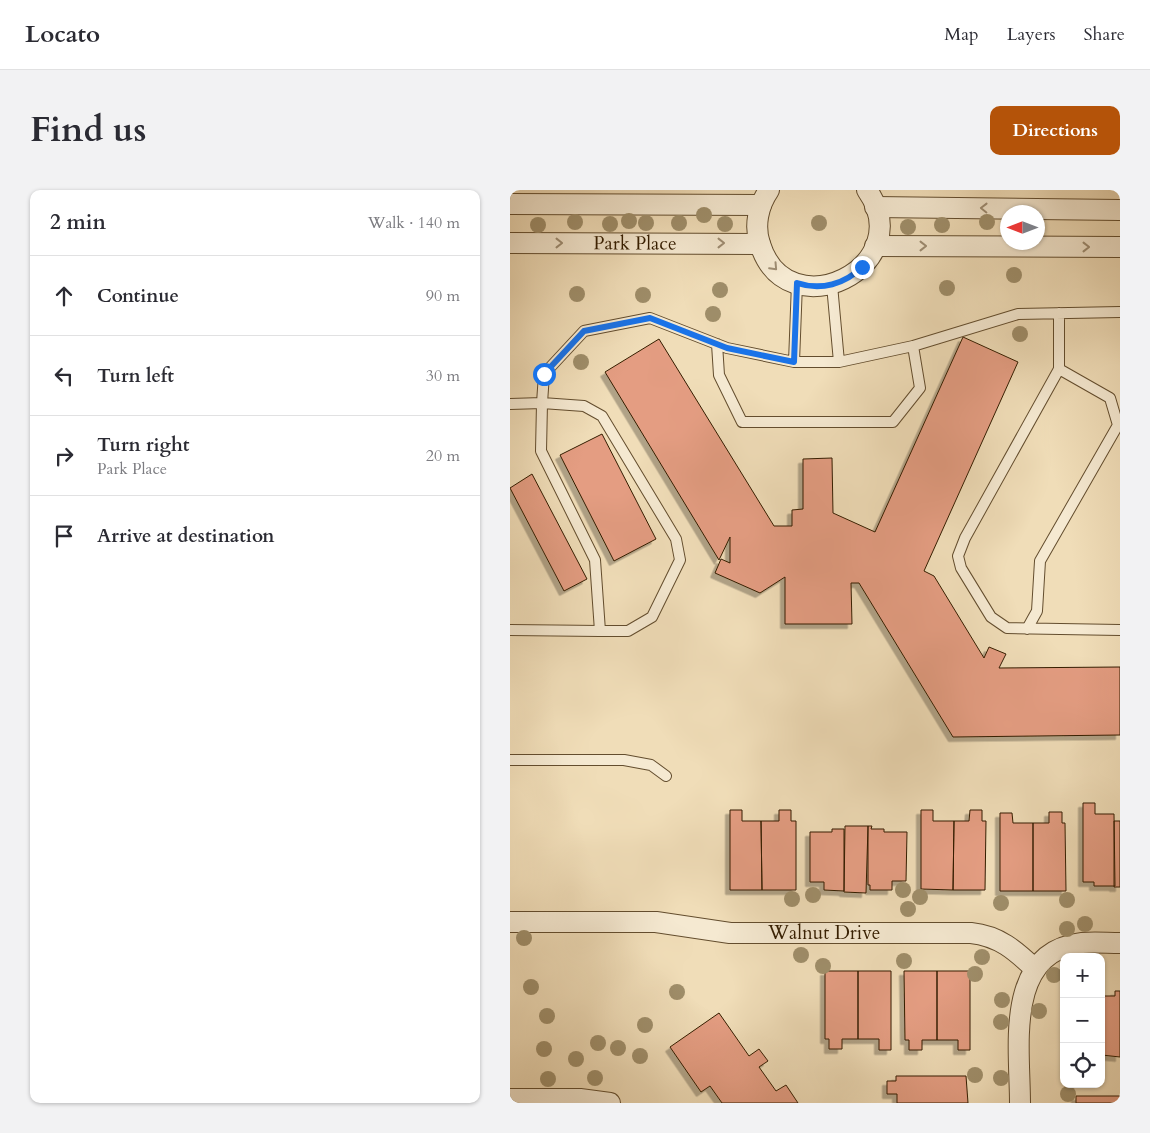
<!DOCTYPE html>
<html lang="en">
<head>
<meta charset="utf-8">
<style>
	body { margin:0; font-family:Cardo,serif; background:#f2f2f3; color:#2b2b33 }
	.controls { position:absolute; right:15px; bottom:15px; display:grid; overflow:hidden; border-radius:10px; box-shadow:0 1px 4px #0004 }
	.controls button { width:45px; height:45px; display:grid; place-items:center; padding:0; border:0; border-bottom:1px solid #e1e1e2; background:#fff; color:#2b2b33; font:25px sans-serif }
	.compass { position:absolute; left:490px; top:15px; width:45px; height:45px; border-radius:50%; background:#fff; box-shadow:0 1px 4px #0004; rotate:270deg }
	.stop { position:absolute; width:15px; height:15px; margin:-11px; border:4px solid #1a73e8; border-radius:50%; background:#fff }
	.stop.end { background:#1a73e8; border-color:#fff; box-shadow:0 1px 5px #0008 }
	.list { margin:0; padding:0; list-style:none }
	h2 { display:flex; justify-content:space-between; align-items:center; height:65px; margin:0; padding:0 20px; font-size:21px }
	h2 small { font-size:16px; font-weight:400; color:#7c7c81 }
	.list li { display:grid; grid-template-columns:32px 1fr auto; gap:15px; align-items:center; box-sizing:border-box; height:80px; padding:0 20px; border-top:1px solid #e1e1e2 }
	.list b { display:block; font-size:19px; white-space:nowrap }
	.list p { margin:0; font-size:16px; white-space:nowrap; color:#7c7c81 }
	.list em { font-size:16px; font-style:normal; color:#7c7c81 }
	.icon { flex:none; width:28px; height:28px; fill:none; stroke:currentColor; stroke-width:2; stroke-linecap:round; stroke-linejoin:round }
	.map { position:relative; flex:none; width:610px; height:913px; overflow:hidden; border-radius:10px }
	header { display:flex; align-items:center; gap:30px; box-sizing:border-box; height:70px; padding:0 25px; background:#fff; border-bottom:1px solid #e1e1e2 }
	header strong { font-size:24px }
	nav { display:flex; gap:28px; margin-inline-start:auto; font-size:18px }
	.intro { display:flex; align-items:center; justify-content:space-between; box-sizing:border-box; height:120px; padding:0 30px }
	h1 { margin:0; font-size:35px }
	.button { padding:12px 22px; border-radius:10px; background:#b45309; color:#fff; font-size:18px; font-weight:700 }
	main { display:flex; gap:30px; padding:0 30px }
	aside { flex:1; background:#fff; border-radius:10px; box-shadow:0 1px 4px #0004 }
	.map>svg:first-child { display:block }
</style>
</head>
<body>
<header>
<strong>Locato</strong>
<nav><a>Map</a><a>Layers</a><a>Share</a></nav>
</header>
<div class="intro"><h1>Find us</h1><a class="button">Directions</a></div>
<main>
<aside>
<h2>2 min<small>Walk · 140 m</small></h2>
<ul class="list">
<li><svg class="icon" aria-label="ahead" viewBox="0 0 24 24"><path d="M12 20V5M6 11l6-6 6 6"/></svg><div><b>Continue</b></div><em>90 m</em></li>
<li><svg class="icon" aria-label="left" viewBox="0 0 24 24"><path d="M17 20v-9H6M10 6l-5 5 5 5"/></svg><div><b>Turn left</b></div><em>30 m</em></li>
<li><svg class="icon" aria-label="right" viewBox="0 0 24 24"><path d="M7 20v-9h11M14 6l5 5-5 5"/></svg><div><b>Turn right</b><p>Park Place</p></div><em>20 m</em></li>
<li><svg class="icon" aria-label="arrive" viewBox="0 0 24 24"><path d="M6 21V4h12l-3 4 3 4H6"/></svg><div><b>Arrive at destination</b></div></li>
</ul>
</aside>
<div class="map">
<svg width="610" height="913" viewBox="0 0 610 913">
	<defs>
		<filter id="shadow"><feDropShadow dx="-4.5" dy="4.5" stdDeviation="0" flood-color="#0004"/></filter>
	</defs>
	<rect width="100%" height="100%" fill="#f0ddb8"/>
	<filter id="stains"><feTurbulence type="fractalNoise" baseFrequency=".004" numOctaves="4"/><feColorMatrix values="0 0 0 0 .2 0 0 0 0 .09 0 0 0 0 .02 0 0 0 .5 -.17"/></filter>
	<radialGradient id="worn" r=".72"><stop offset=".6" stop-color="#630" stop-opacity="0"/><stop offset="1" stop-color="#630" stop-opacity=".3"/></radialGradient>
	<path fill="#e49d82" stroke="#341d00" filter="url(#shadow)" d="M 453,147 L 508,172 L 414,381 L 424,386 L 474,468 L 479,457 L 496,464 L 489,478 L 610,477 L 610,545 L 443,547 L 349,393 L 341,393 L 342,434 L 275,434 L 275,387 L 250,403 L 205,383 L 211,369 L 220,373 L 220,347 L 209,370 L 95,182 L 149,149 L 264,336 L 282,336 L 282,320 L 293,319 L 293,269 L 322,268 L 323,323 L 365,342 Z
		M 92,244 L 146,349 L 104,371 L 50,265 Z
		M 22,284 L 77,389 L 54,401 L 0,298 Z
		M 573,613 L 585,613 L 585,624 L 604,624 L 605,696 L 584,696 L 584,692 L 573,692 Z
		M 220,620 L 232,620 L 232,631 L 251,631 L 252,700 L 220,700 Z
		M 269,620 L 281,620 L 281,631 L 286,631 L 286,700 L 252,700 L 251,631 L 269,631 Z
		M 411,620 L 423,620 L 423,631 L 444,631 L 443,700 L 411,699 Z
		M 460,620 L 472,620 L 472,631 L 476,631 L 475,700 L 443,700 L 444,631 L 459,631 Z
		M 539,622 L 552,622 L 552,633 L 555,633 L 556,701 L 523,701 L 523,633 L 539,633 Z
		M 490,623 L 502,623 L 503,633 L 523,633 L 523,701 L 490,701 Z
		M 604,631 L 610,631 L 610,697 L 604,697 Z
		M 335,636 L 358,636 L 356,703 L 334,702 Z
		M 358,636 L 362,636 L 361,639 L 374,639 L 374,642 L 397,642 L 396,691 L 382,691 L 382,700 L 360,700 L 360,695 L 358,695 Z
		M 322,639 L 334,639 L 334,701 L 314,700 L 314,692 L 300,692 L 300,642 L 322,642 Z
		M 315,781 L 348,781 L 348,849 L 332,849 L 332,859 L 319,859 L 319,849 L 315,849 Z
		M 348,781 L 381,781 L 381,860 L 369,860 L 369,849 L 348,849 Z
		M 394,781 L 427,781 L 427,850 L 412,850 L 412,860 L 399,860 L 399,850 L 395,850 Z
		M 427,781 L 460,781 L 460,860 L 448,860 L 448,850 L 427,850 Z
		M 605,801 L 610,801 L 610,867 L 592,865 L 592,806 L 605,806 Z
		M 591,806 L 592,806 L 592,865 L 591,865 Z
		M 209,823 L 239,866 L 249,859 L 258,871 L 249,877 L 266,901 L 276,895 L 288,913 L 212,913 L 200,896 L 191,902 L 160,857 Z
		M 386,886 L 456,886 L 458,913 L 387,913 L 387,904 L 377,904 L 377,891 L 386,891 Z
		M 566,906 L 610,906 L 610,913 L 566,913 Z"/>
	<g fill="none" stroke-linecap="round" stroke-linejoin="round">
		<defs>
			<path id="lane" d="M 322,95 L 329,172
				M 549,123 L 549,179 L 455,348 L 448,366 L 451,378 L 481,427 L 497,438 L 610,440
				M 207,154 L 209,185 L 232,232 L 383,232 L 410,198 L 403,156
				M 284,172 L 287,93
				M 0,214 L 32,213 L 34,184 L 74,141 L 140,128 L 217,158 L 284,172 L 329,172 L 403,156 L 508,124 L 610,122
				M 517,439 L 527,421 L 530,371 L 608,235 L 600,208 L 549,179
				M 0,440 L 90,441 L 85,370 L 31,261 L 32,213 L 74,216 L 92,226 L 166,349 L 170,370 L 142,427 L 118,441 L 90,441
				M 0,570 L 114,570 L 141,575 L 156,586"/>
			<g id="street">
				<path d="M 259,0 C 248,16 244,36 250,54 C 277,142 411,77 357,0"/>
				<path d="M 0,14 L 251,15"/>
				<path d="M 365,17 L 610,20"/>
				<path id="s1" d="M 0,53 L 250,54"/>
				<path d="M 365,56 L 610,57"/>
				<path id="s2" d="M 0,732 L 146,732 L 220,743 L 461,743 C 489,746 505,760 525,779"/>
				<path d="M 0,909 L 70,909 L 100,913"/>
				<path d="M 510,913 C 510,857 494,762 572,753 C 584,752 597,753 610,753"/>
			</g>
		</defs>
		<use href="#lane" stroke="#634d2e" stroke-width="12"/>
		<use href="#street" stroke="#634d2e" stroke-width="22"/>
		<use href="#lane" stroke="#f5e9d1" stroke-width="10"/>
		<use href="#street" stroke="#f5e9d1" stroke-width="20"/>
	</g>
	<g fill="#9f8e6a">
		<circle cx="194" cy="25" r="8"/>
		<circle cx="119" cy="31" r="8"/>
		<circle cx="65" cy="32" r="8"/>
		<circle cx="477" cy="32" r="8"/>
		<circle cx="136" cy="33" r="8"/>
		<circle cx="169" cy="33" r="8"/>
		<circle cx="309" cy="33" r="8"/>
		<circle cx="100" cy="34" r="8"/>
		<circle cx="215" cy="34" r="8"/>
		<circle cx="28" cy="35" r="8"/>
		<circle cx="432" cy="35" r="8"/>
		<circle cx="398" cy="37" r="8"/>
		<circle cx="504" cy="85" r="8"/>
		<circle cx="437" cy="98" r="8"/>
		<circle cx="210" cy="100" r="8"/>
		<circle cx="67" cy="104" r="8"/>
		<circle cx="133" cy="105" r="8"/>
		<circle cx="203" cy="124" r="8"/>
		<circle cx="510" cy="144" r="8"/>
		<circle cx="71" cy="172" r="8"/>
		<circle cx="393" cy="700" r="8"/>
		<circle cx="303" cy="705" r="8"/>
		<circle cx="410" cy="707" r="8"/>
		<circle cx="282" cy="709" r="8"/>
		<circle cx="557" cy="710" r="8"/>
		<circle cx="491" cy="713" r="8"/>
		<circle cx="398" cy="719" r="8"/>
		<circle cx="575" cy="734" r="8"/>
		<circle cx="557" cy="739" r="8"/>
		<circle cx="14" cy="748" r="8"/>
		<circle cx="291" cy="765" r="8"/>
		<circle cx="472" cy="767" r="8"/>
		<circle cx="394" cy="771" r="8"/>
		<circle cx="313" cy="776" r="8"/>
		<circle cx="465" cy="784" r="8"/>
		<circle cx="544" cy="785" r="8"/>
		<circle cx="21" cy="797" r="8"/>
		<circle cx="167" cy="802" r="8"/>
		<circle cx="492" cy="810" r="8"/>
		<circle cx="529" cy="821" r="8"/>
		<circle cx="37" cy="826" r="8"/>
		<circle cx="491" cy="832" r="8"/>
		<circle cx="135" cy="835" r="8"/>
		<circle cx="88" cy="853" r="8"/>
		<circle cx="108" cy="858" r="8"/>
		<circle cx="34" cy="859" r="8"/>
		<circle cx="130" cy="866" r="8"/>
		<circle cx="66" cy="869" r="8"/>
		<circle cx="465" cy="885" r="8"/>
		<circle cx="85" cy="888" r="8"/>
		<circle cx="491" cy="888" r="8"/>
		<circle cx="38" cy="889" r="8"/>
		<circle cx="558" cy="904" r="8"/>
	</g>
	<defs><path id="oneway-chevron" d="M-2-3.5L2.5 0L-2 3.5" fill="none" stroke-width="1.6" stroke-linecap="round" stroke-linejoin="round" transform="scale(1.25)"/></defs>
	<g stroke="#9e8d73">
		<use href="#oneway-chevron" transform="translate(474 18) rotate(-179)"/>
		<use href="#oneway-chevron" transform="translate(49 53)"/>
		<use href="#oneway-chevron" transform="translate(211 53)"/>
		<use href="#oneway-chevron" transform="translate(413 56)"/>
		<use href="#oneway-chevron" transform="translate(576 57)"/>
		<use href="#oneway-chevron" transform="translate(264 77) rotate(47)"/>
	</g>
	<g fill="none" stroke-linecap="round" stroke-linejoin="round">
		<path stroke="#1a73e8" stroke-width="6" d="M 34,184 L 74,141 L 140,128 L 217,158 L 284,172 L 287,93 C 311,101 335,94 352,77"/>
	</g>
	<g text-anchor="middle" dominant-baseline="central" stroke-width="4" stroke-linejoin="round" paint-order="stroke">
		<g font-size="19" fill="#341d00" stroke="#f5e9d1">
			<text stroke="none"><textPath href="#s1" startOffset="125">Park Place</textPath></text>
			<text stroke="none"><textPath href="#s2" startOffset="315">Walnut Drive</textPath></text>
		</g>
	</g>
	<rect width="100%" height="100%" filter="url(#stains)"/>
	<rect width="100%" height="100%" fill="url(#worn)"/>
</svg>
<div class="controls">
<button>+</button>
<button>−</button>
<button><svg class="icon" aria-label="locate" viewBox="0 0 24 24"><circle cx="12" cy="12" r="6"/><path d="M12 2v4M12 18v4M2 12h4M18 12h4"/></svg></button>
</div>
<svg class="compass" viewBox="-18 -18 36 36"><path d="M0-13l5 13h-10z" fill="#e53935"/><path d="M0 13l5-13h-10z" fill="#7c7c81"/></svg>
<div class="stop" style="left:34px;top:184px"></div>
<div class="stop end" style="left:352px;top:77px"></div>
</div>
</main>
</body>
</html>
